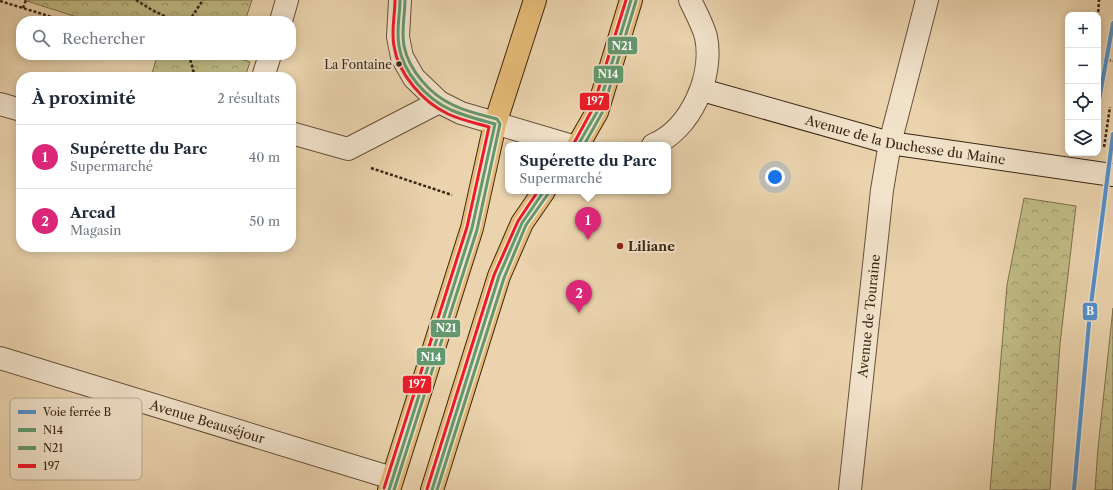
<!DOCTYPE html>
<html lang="fr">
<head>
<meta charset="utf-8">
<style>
	body { margin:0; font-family:"Libre Caslon Text",serif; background:#f2f2f3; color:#1f2937 }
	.controls { position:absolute; right:12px; top:12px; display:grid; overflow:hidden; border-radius:8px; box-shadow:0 2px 10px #0003 }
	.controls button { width:36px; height:36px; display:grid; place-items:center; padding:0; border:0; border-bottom:1px solid #e0e1e3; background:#fff; color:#1f2937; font:20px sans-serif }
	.you { position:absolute; left:775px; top:177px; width:14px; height:14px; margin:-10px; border:3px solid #fff; border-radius:50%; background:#1a73e8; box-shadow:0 0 0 6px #1a73e833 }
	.badge { display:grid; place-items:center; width:26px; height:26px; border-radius:50%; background:#db2777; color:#fff; font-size:13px; font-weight:700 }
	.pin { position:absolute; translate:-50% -33px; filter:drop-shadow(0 1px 2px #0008) }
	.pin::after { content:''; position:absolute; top:21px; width:14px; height:12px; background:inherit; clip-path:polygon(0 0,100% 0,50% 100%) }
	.popup { position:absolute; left:505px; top:142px; width:166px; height:52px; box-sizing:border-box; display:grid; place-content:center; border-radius:8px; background:#fff; filter:drop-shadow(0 1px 3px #0005); font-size:13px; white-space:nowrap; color:#747a83 }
	.popup b { font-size:15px; color:#1f2937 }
	.popup::after { content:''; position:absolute; left:50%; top:100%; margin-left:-8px; border:8px solid transparent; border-top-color:#fff }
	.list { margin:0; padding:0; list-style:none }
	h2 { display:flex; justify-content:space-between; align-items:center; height:52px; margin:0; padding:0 16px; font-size:17px }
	h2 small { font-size:13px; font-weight:400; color:#747a83 }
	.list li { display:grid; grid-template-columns:26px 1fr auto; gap:12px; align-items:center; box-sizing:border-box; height:64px; padding:0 16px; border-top:1px solid #e0e1e3 }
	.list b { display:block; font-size:15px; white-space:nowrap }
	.list p { margin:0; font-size:13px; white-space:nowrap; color:#747a83 }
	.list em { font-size:13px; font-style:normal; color:#747a83 }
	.icon { flex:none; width:22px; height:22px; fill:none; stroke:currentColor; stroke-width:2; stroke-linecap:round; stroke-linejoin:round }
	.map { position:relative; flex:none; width:1113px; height:490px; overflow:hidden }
	.search { position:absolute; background:#fff; box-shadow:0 2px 10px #0003; left:16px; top:16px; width:280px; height:44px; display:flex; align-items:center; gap:10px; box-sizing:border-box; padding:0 14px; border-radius:16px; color:#747a83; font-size:15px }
	.panel { position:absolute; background:#fff; box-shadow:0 2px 10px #0003; left:16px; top:72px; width:280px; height:180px; border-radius:16px }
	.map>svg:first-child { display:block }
</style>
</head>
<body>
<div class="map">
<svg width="1113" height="490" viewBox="0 0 1113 490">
	<defs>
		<pattern id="forest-crowns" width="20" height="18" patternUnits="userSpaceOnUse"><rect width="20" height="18" fill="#bfba84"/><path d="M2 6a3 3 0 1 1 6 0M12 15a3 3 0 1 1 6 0" fill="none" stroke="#9c976b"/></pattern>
	</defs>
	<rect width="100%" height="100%" fill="#ead3ad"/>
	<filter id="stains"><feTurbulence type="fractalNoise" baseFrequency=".005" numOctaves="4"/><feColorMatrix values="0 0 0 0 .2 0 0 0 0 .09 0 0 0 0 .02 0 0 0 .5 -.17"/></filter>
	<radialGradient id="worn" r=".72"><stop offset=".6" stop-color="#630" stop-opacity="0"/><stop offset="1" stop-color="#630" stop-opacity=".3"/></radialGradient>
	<path fill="url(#forest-crowns)" stroke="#7d704c" d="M 24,0 L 252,0 L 245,21 L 89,21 Z
		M 153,55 L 234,55 L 234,57 L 250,62 L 245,77 L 151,77 L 157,56 Z
		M 1024,198 L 1076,206 L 1060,344 L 1050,490 L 990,490 L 1007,285 Z
		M 1113,308 L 1113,490 L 1095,490 L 1098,448 Z"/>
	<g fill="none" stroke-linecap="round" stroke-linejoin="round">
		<defs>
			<g id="street">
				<path d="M 400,0 L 398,37 L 402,57 L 414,78 L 439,102 L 461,113 L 569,145"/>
				<path d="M 281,21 L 287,0"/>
				<path d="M 263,77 L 270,55"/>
				<path d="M 0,104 L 21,110"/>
				<path d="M 291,133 L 348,149 L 439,102"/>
				<path d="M 653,145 C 691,129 714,76 706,37 C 703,25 695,11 690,0"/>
				<path id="s1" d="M 0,358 L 392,478"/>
				<path id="s2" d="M 850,490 L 882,190 L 890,143 L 927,0"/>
			</g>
			<g id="secondary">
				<path id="s3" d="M 702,90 L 890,143 L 1113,175"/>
			</g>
			<path id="primary" d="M 578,145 L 597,112 L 631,0
				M 389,490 L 472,228 L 495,124 L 535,0
				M 432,490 L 499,276 L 522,223 L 544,191"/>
		</defs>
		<use href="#street" stroke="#67513a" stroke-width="24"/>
		<use href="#secondary" stroke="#3b2613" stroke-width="24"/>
		<use href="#primary" stroke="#3b2613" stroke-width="24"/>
		<path stroke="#3b2613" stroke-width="2.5" stroke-dasharray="3 2" stroke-linecap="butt" d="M 136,0 L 152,10 L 175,21
			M 0,1 L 65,21
			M 23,8 L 26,0
			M 1098,17 L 1099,0
			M 189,21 L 203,0
			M 189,55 L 195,77
			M 1098,58 L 1113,61
			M 1104,147 L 1110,107
			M 371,168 L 452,195"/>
		<use href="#street" stroke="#f1e2ca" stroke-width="22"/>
		<use href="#secondary" stroke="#f1e2ca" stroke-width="22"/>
		<use href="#primary" stroke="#e5ba76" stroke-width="22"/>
		<defs>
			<path id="bus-1" d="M 578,145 L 597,112 L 631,0
				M 389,490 L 472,228 L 495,124 C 480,120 465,116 451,110 C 427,99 403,73 399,46 C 396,30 400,15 400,0
				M 432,490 L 499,276 L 522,223 L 544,191"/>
			<path id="bus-2" d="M 584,145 L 602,113 L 636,1
				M 394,490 L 477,230 L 500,124 L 497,119 C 482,115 467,112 453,105 C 431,95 409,71 404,46 C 401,31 405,15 405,0
				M 437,490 L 504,278 L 526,225 L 548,194"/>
			<path id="bus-3" d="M 574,143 L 592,110 L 626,0
				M 384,488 L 467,227 L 489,127 C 475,123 461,120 448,114 C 423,102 398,74 394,46 C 391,31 395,15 395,0
				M 427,489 L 494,275 L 518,221 L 538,191"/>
		</defs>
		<use href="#bus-1" stroke="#f1e2ca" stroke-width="6"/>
		<use href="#bus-2" stroke="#f1e2ca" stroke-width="6"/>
		<use href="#bus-3" stroke="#f1e2ca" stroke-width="6"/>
		<use href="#bus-1" stroke="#609a6e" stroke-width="3"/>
		<use href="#bus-2" stroke="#65966e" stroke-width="3"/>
		<use href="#bus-3" stroke="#ed1b29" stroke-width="3"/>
		<defs>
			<path id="rail-1" d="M 1098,106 L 1113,23
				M 1074,490 L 1090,312 L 1113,134"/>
		</defs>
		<use href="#rail-1" stroke="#f1e2ca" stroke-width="7"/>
		<use href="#rail-1" stroke="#5291ce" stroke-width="4"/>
	</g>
	<circle fill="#3b2613" stroke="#f1e2ca" stroke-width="1.5" cx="399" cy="64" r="3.5"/>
	<circle fill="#8f2418" stroke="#f1e2ca" stroke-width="1.5" cx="620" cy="246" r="4"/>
	<g text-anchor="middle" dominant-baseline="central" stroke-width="4" stroke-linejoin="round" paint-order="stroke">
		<g font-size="12" fill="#3b2613" stroke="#f1e2ca" text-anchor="end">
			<text x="392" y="64">La Fontaine</text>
		</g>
		<g font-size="13" fill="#3b2613" stroke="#f1e2ca">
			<text stroke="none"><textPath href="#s3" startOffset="210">Avenue de la Duchesse du Maine</textPath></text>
			<text stroke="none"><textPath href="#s2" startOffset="175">Avenue de Touraine</textPath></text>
			<text stroke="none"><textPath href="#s1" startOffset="217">Avenue Beauséjour</textPath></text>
		</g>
		<g font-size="13" font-weight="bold" fill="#3b2613" stroke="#f1e2ca" text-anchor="start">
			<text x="628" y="246">Liliane</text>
		</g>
	</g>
	<rect x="10" y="398" width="132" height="82" rx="6" fill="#f1e2ca" stroke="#baaa93" stroke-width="1"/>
	<rect x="18" y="410" width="18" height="4" fill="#5291ce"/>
	<rect x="18" y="428" width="18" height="4" fill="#609a6e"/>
	<rect x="18" y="446" width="18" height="4" fill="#65966e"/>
	<rect x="18" y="464" width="18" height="4" fill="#ed1b29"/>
	<g font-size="11" fill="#3b2613">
		<text x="43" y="416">Voie ferrée B</text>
		<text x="43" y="434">N14</text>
		<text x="43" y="452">N21</text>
		<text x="43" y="470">197</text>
	</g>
	<g stroke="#f1e2ca" stroke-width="1.5">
		<rect x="607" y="36" width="31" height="19" rx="4" fill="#65966e"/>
		<rect x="593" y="65" width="31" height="19" rx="4" fill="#609a6e"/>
		<rect x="579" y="92" width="31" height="19" rx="4" fill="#ed1b29"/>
		<rect x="1082" y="302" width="16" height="19" rx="4" fill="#5291ce"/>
		<rect x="430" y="319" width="31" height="19" rx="4" fill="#65966e"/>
		<rect x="416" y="347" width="30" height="19" rx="4" fill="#609a6e"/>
		<rect x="402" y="375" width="30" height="19" rx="4" fill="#ed1b29"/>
	</g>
	<g font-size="11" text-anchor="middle" font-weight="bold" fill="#fff">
		<text x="622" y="50">N21</text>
		<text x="608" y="78">N14</text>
		<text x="595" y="105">197</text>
		<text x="1090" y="315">B</text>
		<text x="446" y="332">N21</text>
		<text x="431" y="361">N14</text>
		<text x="417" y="388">197</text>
	</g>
	<rect width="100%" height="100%" filter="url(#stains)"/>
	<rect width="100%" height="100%" fill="url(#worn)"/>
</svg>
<div class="controls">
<button>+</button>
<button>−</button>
<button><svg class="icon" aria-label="locate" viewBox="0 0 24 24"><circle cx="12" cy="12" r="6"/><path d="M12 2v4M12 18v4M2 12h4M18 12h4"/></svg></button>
<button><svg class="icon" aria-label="layers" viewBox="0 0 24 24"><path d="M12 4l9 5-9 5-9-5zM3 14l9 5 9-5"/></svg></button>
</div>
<div class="you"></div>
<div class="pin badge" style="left:588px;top:240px">1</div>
<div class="popup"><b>Supérette du Parc</b>Supermarché</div>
<div class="pin badge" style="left:579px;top:313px">2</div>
<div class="search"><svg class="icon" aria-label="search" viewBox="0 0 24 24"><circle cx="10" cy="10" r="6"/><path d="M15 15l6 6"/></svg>Rechercher</div>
<section class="panel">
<h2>À proximité<small>2 résultats</small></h2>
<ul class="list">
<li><span class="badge">1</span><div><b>Supérette du Parc</b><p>Supermarché</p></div><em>40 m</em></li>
<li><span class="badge">2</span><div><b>Arcad</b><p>Magasin</p></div><em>50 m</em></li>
</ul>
</section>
</div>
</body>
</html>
